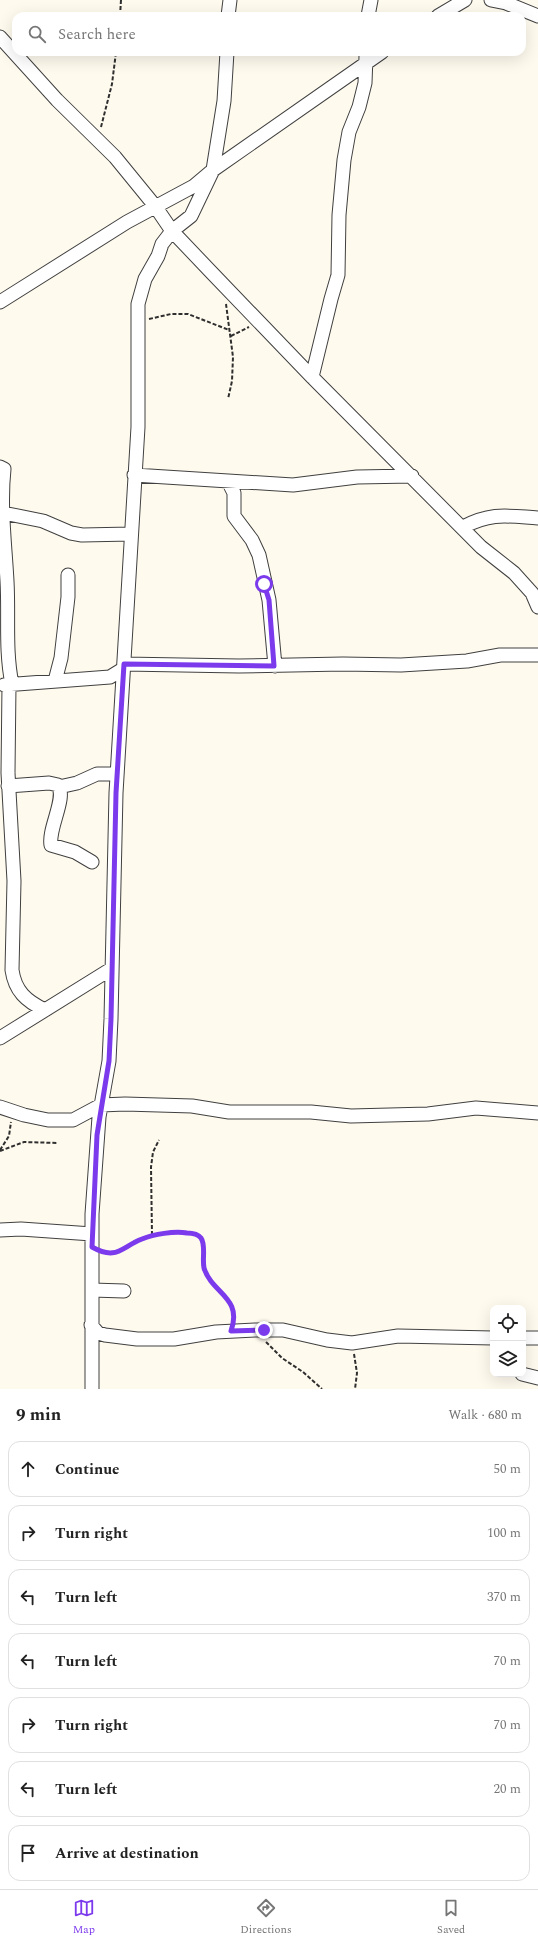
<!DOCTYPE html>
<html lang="en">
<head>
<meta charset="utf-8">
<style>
	body { margin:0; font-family:Spectral,serif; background:#f6f6f6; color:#222 }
	.controls { position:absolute; right:12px; bottom:12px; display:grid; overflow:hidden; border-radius:8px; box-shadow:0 4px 16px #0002 }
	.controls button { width:36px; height:36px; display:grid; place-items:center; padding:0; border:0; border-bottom:1px solid #e0e0e0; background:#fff; color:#222; font:20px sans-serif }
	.stop { position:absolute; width:12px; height:12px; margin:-9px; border:3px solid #7c3aed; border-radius:50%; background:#fff }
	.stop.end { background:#7c3aed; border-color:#fff; box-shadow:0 1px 4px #0008 }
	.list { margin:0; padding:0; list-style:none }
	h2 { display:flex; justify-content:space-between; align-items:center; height:52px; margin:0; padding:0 16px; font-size:17px }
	h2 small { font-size:13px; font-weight:400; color:#767676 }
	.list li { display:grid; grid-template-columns:26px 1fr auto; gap:12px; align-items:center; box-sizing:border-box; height:56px; margin:0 8px 8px; padding:0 8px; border:1px solid #e0e0e0; border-radius:12px }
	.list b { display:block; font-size:15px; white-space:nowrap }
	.list em { font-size:13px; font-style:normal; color:#767676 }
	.icon { flex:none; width:22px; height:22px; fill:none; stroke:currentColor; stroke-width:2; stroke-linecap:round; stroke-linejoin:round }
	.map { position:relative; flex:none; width:538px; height:1389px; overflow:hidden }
	.search { position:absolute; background:#fff; box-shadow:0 4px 16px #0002; left:12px; right:12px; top:12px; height:44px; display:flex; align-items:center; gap:10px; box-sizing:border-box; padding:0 14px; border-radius:12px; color:#767676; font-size:15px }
	.sheet { height:500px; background:#fff }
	nav { display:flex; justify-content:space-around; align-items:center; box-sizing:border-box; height:56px; border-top:1px solid #e0e0e0; background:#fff; font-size:11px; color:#767676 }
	nav a { display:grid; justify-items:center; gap:2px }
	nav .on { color:#7c3aed }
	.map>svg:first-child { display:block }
</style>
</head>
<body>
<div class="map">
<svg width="538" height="1389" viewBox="0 0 538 1389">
	<rect width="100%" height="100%" fill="#fffaee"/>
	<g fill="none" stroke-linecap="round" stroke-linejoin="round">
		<defs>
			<path id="minor" d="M 491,0 L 506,3 L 538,16
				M 228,16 L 230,0
				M 368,16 L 371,0
				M 438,16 L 465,0
				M 0,37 L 57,100 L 115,157 L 155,206 L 172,231 L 212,273 L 312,377 L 481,547 L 514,573 L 532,593 L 538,607
				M 0,302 L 127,222 L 194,186 L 213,170 L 382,52
				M 312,377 L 331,299 L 338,275 L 339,215 L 344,160 L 349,132 L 359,107 L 365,83 L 366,56
				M 0,467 L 4,469 C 0,506 5,544 7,581 C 9,616 5,650 12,684
				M 134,475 L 293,485 L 357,477 L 412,476
				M 228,481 L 234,493 L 234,516 L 252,540 L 259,555 L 269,600 L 275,666
				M 3,513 L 43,521 L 71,533 L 82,535 L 131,534
				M 463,527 C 492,512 507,516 538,518
				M 124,664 L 239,666 L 343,664 L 401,665 L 467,661 L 500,655 L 538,655
				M 55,681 L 61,658 L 68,597 L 68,575
				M 4,685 L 110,677 L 123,669
				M 9,685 L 8,773 L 14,881 L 12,970 C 15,991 26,1001 45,1010
				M 8,786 L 49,783 L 58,785 C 67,798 48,828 51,845 L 75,852 L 92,862
				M 59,787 L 77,783 L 97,774 L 117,774
				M 0,1038 L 111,969
				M 0,1107 L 24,1115 L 48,1120 L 73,1120 L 101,1105 L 125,1104 L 192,1106 L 229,1112 L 311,1112 L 351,1116 L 428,1114 L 476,1108 L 538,1113
				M 0,1230 L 21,1229 L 92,1234
				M 92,1290 L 124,1291
				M 91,1325 L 98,1333 L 105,1335 L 137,1339 L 174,1339 L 216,1332 L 255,1330 L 283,1330 L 327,1340 L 352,1343 L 398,1336 L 493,1338
				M 523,1338 L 538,1338
				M 522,1374 L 538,1378
				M 92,1389 L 92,1214 L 99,1117 L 109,1061 L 111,1019 L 116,793 L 138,427 L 138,304 L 145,279 L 158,256 L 162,244 L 172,231 L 191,216 L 213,170 L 224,101 L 227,52"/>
		</defs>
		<use href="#minor" stroke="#404040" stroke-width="15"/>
		<path stroke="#2f2f2f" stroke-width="2" stroke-dasharray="4 2" stroke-linecap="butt" d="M 120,16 L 121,0
			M 101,127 L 112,84 L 116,52
			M 226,304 L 233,357 L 232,381 L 228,399
			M 149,319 L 171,314 L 188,314 L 229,330
			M 231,336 L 249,327
			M 0,1150 L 9,1136 L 11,1122
			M 0,1151 L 24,1142 L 58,1143
			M 152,1235 L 151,1167 L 153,1152 L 159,1140
			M 102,1252 C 118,1257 127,1245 141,1239 C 151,1235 195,1227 201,1238 C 205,1245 201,1264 208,1277 C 217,1292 235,1300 234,1320
			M 266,1342 L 282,1358 L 303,1372 L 322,1389
			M 354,1354 L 357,1373 L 355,1389"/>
		<use href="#minor" stroke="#fff" stroke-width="13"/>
	</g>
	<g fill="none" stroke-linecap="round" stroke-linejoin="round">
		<path stroke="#7c3aed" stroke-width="5" d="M 264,584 L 269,600 L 274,666 L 124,664 L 116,793 L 111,1019 L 109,1061 L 97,1135 L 92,1247 C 117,1261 121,1247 142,1239 C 154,1234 174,1231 187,1233 C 191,1233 198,1234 201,1238 C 206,1245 202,1259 204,1268 C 212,1294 243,1297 231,1331 L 264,1330"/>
	</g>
</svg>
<div class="controls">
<button><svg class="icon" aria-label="locate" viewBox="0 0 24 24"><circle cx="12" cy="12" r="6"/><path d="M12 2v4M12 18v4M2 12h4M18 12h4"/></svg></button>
<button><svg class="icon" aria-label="layers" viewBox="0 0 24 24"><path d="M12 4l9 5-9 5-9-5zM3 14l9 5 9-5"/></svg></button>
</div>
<div class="stop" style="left:264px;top:584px"></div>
<div class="stop end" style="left:264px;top:1330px"></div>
<div class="search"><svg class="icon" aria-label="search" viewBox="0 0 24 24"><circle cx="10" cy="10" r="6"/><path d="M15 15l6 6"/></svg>Search here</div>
</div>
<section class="sheet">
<h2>9 min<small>Walk · 680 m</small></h2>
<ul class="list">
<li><svg class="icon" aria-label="ahead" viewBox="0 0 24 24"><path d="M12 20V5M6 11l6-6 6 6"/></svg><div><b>Continue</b></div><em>50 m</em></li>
<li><svg class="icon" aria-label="right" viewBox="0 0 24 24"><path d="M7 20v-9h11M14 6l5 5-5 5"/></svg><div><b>Turn right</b></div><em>100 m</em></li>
<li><svg class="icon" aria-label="left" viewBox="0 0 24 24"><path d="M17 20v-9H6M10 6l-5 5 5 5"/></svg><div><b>Turn left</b></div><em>370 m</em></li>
<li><svg class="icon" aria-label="left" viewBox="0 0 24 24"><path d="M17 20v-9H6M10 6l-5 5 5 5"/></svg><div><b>Turn left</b></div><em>70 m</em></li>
<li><svg class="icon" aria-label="right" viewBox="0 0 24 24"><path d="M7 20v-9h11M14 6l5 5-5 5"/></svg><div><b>Turn right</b></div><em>70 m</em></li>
<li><svg class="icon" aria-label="left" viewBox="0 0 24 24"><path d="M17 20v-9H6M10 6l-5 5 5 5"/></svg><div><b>Turn left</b></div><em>20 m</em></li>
<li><svg class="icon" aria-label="arrive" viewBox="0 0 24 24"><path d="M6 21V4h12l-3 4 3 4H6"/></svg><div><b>Arrive at destination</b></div></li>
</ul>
</section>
<nav>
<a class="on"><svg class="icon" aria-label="map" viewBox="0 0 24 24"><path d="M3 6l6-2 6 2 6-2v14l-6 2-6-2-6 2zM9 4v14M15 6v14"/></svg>Map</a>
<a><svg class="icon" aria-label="directions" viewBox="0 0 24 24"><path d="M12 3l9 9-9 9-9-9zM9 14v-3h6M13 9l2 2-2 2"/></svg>Directions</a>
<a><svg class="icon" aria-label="saved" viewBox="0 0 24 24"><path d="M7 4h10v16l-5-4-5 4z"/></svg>Saved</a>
</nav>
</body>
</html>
